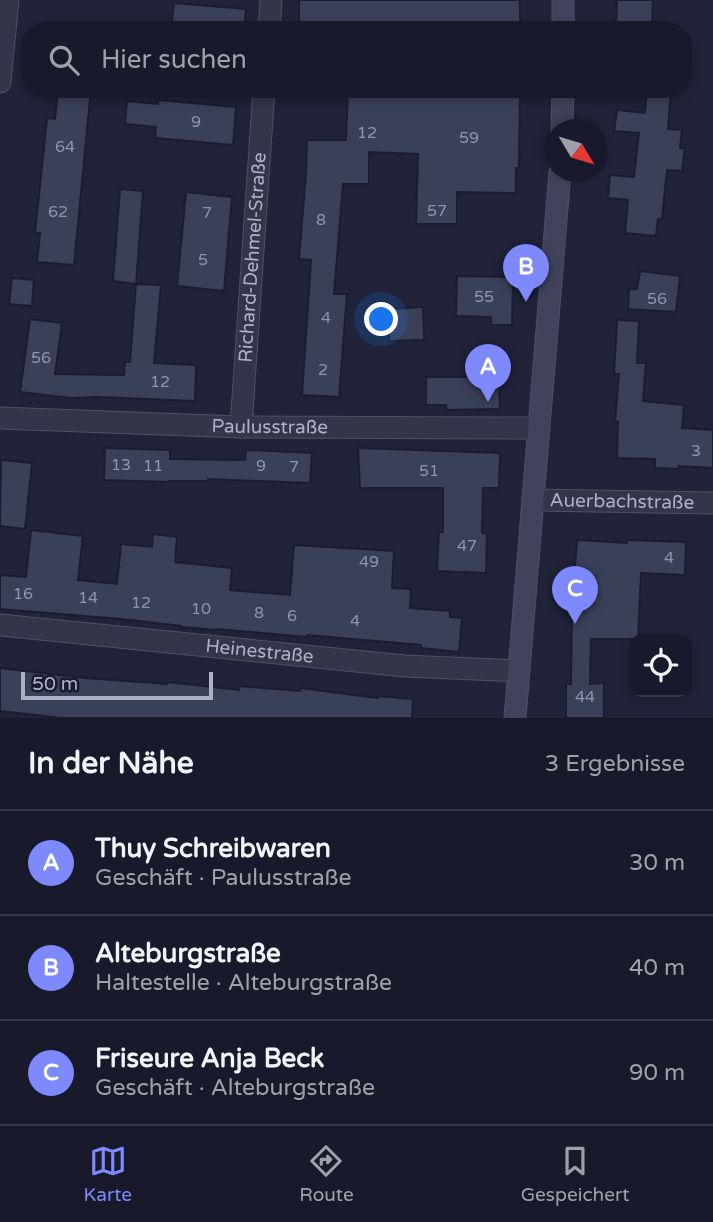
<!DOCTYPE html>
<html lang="de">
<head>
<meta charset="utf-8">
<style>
	body { margin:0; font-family:"Varela Round",sans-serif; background:#212333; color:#f1f3f6 }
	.controls { position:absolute; right:21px; bottom:21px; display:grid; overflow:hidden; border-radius:14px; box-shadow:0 4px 10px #0003 }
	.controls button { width:63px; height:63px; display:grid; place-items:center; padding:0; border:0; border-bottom:2px solid #363847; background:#181a2b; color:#f1f3f6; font:35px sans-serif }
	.compass { position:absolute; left:545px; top:119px; width:63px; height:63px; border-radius:50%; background:#181a2b; box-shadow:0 4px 10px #0003; rotate:128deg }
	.scale { position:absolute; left:21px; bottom:18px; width:192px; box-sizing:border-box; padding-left:7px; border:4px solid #aeb0c6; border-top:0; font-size:19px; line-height:24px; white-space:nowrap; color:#aeb0c6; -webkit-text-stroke:5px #191b2e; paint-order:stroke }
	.you { position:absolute; left:382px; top:320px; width:24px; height:24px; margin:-18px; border:5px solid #fff; border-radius:50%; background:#1a73e8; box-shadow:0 0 0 10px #1a73e833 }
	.badge { display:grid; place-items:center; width:46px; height:46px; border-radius:50%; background:#7d89fc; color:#fff; font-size:23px; font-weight:700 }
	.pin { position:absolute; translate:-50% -58px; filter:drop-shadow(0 2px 4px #0008) }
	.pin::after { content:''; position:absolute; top:37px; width:24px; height:21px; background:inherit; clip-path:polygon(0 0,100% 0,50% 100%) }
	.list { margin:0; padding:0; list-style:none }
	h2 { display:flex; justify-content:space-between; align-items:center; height:91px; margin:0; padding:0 28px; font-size:30px }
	h2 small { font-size:23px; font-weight:400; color:#9fa1a9 }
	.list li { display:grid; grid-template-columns:46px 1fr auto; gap:21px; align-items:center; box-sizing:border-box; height:105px; padding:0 28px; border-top:2px solid #363847 }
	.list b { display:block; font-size:26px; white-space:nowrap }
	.list p { margin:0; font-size:23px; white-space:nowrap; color:#9fa1a9 }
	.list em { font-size:23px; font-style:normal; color:#9fa1a9 }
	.icon { flex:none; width:38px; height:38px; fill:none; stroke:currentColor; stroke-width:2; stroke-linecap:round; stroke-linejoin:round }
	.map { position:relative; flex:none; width:713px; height:718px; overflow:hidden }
	.search { position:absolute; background:#181a2b; box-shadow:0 4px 10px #0003; left:21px; right:21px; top:21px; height:77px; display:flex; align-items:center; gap:18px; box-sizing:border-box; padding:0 24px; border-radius:28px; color:#9fa1a9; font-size:26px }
	.sheet { height:406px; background:#181a2b }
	nav { display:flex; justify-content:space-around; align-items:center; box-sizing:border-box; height:98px; border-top:2px solid #363847; background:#181a2b; font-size:19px; color:#9fa1a9 }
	nav a { display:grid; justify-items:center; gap:4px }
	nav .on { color:#7d89fc }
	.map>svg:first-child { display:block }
</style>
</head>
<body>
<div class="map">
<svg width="713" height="718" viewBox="0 0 713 718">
	<rect width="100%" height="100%" fill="#202339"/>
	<path fill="#3b4059" stroke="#1b1d30" stroke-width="2" d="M 299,0 L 520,0 L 520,23 L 299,24 Z
		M 617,0 L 653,0 L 652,29 L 616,27 Z
		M 174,3 L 246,9 L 244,30 L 171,30 Z
		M 58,89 L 91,89 L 74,265 L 37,262 L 40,233 L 35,233 L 47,118 L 55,119 Z
		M 348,89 L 520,89 L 519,168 L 516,168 L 516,193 L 457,192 L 457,224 L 416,224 L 418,154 L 369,152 L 369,184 L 343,184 L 334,294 L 347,294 L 339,397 L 302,395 L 311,260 L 299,259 L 306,173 L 307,140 L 346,140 Z
		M 647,89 L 671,89 L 668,129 L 682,130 L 680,148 L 685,149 L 682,171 L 667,170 L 662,219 L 658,219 L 656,236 L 625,233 L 628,200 L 608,198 L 610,175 L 634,177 L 639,133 L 614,131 L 617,110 L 645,113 Z
		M 158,100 L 236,107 L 233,145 L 155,138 L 156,127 L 125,124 L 127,101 L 158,104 Z
		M 120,189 L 143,191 L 136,284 L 113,281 Z
		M 186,192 L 232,197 L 224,291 L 177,286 Z
		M 640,271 L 680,276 L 676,312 L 628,309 L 629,289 L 637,289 Z
		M 457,276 L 513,277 L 512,325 L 491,325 L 491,317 L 456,316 Z
		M 12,278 L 34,280 L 32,306 L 9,304 Z
		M 136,284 L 161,285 L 154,363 L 196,365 L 195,401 L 98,397 L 71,398 L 20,392 L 30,319 L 62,323 L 55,374 L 124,375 L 125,362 L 130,362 Z
		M 423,307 L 424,340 L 389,341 L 388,309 Z
		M 617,320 L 639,321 L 637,363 L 646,363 L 643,401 L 684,405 L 682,428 L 713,430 L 713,468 L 679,466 L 678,469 L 655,468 L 655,459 L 617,458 L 618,422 L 615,421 L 619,374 L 614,374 Z
		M 473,357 L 498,357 L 500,409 L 447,410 L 446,405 L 426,405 L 426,377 L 474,377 Z
		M 105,448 L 170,450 L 170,459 L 245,460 L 246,450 L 312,453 L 310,483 L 208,479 L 208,481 L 169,481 L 169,482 L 104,480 Z
		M 358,448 L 500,453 L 499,488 L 483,488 L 482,533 L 487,534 L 486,573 L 437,571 L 439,532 L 443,532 L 443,488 L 360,488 Z
		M 1,460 L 32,463 L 25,529 L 0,526 Z
		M 31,530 L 83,536 L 78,580 L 117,584 L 121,544 L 152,547 L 153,534 L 177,537 L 175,562 L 232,568 L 230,590 L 290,595 L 294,545 L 394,551 L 392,588 L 411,589 L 410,608 L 450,611 L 450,617 L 462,618 L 459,652 L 421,648 L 421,645 L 307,635 L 307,637 L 218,629 L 218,630 L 181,627 L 181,626 L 121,619 L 0,609 L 0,575 L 26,577 Z
		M 577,540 L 627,543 L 627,540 L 686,542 L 685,575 L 641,573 L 638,639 L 591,639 L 590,684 L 604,683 L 604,718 L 566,718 L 566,684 L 571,684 L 572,603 Z
		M 0,668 L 85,678 L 167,684 L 167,682 L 239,690 L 239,686 L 300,691 L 300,688 L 378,698 L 378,696 L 413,699 L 412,718 L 62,718 L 0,711 Z"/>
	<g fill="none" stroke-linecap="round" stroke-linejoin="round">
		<defs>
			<g id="street">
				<path d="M 269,30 L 271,0"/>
				<path d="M 0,82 L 8,0"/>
				<path id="s1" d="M 0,418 L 241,427 L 539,428"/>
				<path id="s2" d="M 241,427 L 264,89"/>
				<path id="s3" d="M 533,500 L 713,503"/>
				<path id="s4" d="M 0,625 L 405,666 L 519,671"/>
			</g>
			<path id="secondary" d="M 563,0 L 563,30
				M 562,130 L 563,89
				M 515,718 L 560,172"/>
		</defs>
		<use href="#street" stroke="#4e5064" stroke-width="23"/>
		<use href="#secondary" stroke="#4e5064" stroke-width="23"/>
		<use href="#street" stroke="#333649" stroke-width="21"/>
		<use href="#secondary" stroke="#41435d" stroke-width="21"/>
	</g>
	<g text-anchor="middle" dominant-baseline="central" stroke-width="5" stroke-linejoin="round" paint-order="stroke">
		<g font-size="16" fill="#9194ab">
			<text x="196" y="122">9</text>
			<text x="367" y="133">12</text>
			<text x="469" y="138">59</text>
			<text x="65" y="147">64</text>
			<text x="437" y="211">57</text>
			<text x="58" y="212">62</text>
			<text x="207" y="213">7</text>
			<text x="321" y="220">8</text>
			<text x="203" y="260">5</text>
			<text x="484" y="297">55</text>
			<text x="657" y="299">56</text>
			<text x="326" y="318">4</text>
			<text x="41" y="358">56</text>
			<text x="323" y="370">2</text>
			<text x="160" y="382">12</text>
			<text x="696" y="451">3</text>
			<text x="121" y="465">13</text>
			<text x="153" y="466">11</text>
			<text x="261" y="466">9</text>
			<text x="294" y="467">7</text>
			<text x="429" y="471">51</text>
			<text x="467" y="546">47</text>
			<text x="669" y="558">4</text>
			<text x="369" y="562">49</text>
			<text x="23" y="594">16</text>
			<text x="88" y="598">14</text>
			<text x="141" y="603">12</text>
			<text x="201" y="609">10</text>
			<text x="259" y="613">8</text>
			<text x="292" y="616">6</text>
			<text x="355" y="621">4</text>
			<text x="585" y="697">44</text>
		</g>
		<g font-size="19" fill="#aeb0c6" stroke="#191b2e">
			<text stroke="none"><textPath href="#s2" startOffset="170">Richard-Dehmel-Straße</textPath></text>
			<text stroke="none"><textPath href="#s1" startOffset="270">Paulusstraße</textPath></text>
			<text stroke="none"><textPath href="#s3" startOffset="89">Auerbachstraße</textPath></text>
			<text stroke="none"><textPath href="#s4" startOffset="261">Heinestraße</textPath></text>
		</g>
	</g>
</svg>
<div class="controls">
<button><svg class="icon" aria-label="locate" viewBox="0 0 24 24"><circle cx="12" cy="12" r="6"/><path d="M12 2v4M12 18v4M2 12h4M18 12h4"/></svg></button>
</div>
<svg class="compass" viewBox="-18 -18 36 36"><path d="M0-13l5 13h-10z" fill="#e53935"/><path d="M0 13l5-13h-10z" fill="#9fa1a9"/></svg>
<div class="scale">50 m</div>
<div class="you"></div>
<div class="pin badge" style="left:488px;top:402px">A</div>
<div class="pin badge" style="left:526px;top:302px">B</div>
<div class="pin badge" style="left:575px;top:624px">C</div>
<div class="search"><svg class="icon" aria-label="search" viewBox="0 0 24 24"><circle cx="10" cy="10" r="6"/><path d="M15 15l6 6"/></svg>Hier suchen</div>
</div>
<section class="sheet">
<h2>In der Nähe<small>3 Ergebnisse</small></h2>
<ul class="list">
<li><span class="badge">A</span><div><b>Thuy Schreibwaren</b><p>Geschäft · Paulusstraße</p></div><em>30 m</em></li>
<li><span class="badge">B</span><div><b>Alteburgstraße</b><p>Haltestelle · Alteburgstraße</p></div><em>40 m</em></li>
<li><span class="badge">C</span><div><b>Friseure Anja Beck</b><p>Geschäft · Alteburgstraße</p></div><em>90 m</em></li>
</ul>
</section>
<nav>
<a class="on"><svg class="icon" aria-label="map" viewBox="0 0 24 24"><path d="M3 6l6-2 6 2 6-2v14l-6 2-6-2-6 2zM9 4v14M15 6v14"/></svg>Karte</a>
<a><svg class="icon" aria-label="directions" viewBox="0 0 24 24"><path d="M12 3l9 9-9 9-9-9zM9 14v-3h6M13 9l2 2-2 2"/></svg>Route</a>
<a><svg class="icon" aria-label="saved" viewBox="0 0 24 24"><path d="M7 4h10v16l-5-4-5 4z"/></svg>Gespeichert</a>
</nav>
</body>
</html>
